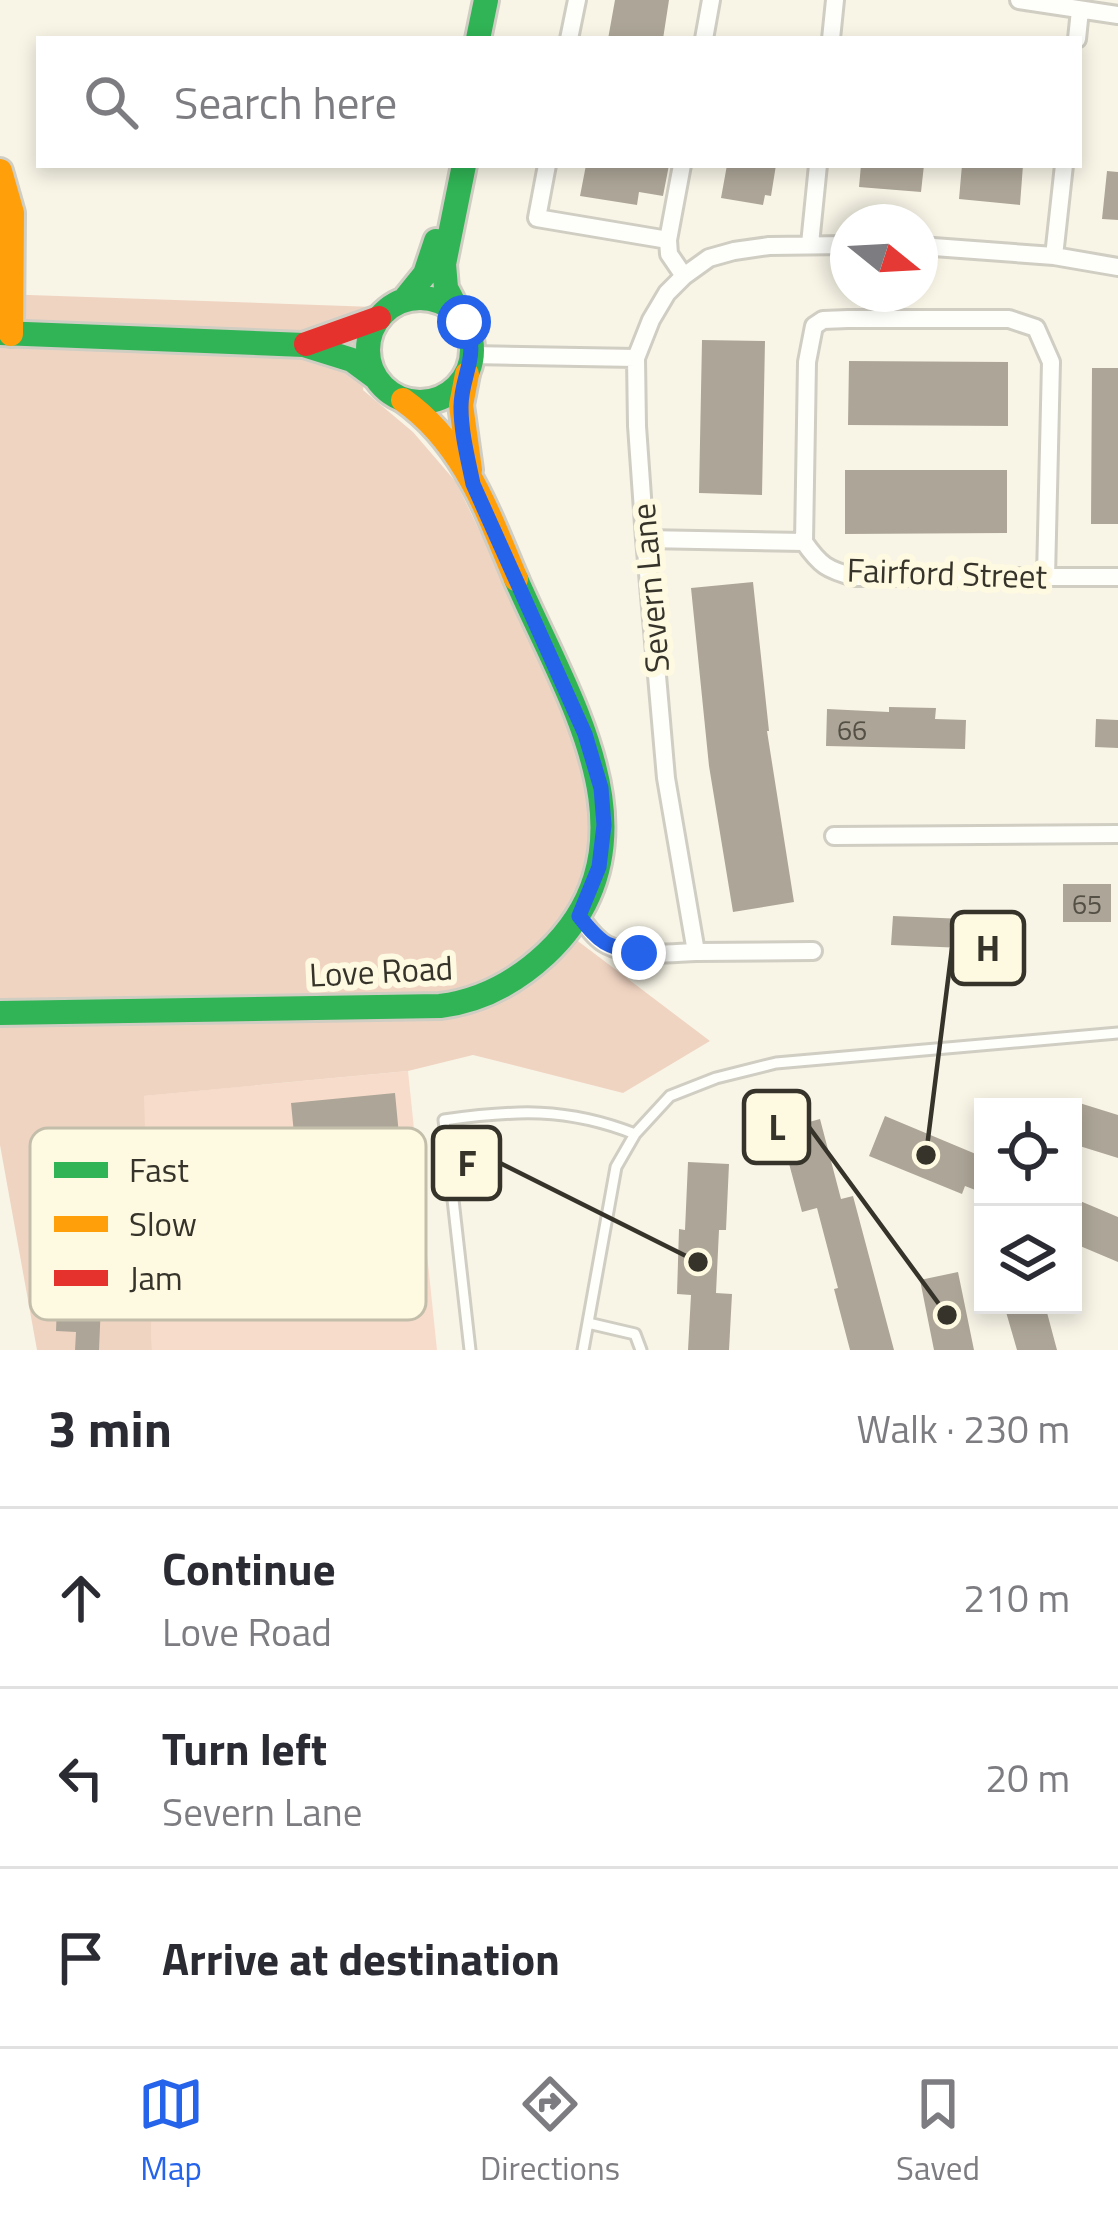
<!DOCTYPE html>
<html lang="en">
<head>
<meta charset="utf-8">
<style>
	body { margin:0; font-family:"Titillium Web",sans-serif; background:#f7f7f7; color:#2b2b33 }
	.controls { position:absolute; right:36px; bottom:36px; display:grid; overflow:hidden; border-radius:0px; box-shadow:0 6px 18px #0003 }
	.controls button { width:108px; height:108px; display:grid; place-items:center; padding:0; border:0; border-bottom:3px solid #e1e1e2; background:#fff; color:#2b2b33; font:60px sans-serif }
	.compass { position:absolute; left:830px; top:204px; width:108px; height:108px; border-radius:50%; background:#fff; box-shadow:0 6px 18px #0003; rotate:108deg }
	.stop { position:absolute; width:36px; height:36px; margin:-27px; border:9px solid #2563eb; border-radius:50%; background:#fff }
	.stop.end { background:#2563eb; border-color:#fff; box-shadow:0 3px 12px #0008 }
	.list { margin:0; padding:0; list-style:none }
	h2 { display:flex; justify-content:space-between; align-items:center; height:156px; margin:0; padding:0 48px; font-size:51px }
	h2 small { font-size:39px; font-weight:400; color:#7c7c81 }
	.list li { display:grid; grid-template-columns:78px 1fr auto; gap:36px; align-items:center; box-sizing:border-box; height:180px; padding:0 48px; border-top:3px solid #e1e1e2 }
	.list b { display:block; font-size:45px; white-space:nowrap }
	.list p { margin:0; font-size:39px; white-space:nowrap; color:#7c7c81 }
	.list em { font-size:39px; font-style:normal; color:#7c7c81 }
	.icon { flex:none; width:66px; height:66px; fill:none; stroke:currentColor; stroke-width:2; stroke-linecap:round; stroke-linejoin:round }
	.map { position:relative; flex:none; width:1118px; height:1350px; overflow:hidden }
	.search { position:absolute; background:#fff; box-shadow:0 6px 18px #0003; left:36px; right:36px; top:36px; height:132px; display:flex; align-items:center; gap:30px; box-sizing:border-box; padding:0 42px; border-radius:0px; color:#7c7c81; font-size:45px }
	.sheet { height:696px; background:#fff }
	nav { display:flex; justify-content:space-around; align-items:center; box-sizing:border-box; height:168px; border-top:3px solid #e1e1e2; background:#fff; font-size:33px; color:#7c7c81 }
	nav a { display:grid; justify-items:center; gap:6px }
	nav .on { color:#2563eb }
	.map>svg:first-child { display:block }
</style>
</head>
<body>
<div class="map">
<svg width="1118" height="1350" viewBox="0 0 1118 1350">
	<rect width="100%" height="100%" fill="#f8f5e7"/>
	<path fill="#f7dccb" d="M 408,1071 L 437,1350 L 152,1350 L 143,1096 Z"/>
	<path fill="#f0d4c2" d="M 0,294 L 375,307 L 363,390 L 413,432 L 456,482 L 559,695 L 594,799 L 592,852 L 583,888 L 562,929 L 710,1041 L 623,1093 L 473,1055 L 408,1071 L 144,1096 L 152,1350 L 37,1350 L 0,1145 Z"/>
	<path fill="#ada698" d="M 615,0 L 669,0 L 663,39 L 608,39 Z
		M 586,165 L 669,165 L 663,196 L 639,192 L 637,205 L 580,196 Z
		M 727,165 L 776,165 L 771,196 L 765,195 L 763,205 L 721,198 Z
		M 861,165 L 924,165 L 921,192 L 859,187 Z
		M 962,165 L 1023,165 L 1020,205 L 959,199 Z
		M 1107,171 L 1118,172 L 1118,220 L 1102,219 Z
		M 702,340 L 765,341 L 762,495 L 699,493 Z
		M 849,361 L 1008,362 L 1008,426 L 848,425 Z
		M 1092,368 L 1118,368 L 1118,524 L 1091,524 Z
		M 845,470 L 1007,470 L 1007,533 L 845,534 Z
		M 753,582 L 769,731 L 767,731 L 794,902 L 733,912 L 709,766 L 691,588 Z
		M 889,707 L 936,708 L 935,719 L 966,720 L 965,749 L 826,746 L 827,709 L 889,712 Z
		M 1096,719 L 1118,720 L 1118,748 L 1095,747 Z
		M 1063,884 L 1111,884 L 1111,922 L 1063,922 Z
		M 893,916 L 965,919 L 964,948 L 891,945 Z
		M 395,1093 L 401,1156 L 391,1157 L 394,1187 L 300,1196 L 291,1103 Z
		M 1073,1101 L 1118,1115 L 1118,1158 L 1073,1144 Z
		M 885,1116 L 983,1157 L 983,1193 L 965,1186 L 962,1194 L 869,1156 Z
		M 820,1119 L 841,1199 L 853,1196 L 894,1350 L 850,1350 L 834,1289 L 838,1288 L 817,1208 L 802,1212 L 780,1130 Z
		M 688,1162 L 729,1164 L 726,1230 L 719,1230 L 716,1293 L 732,1294 L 729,1350 L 688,1350 L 691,1295 L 677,1294 L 679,1229 L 685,1230 Z
		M 1073,1198 L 1118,1217 L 1118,1262 L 1073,1243 Z
		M 958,1272 L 974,1350 L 934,1350 L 920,1280 Z
		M 57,1303 L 101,1304 L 99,1350 L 75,1350 L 76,1332 L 56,1331 Z
		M 1004,1305 L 1045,1305 L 1057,1350 L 1017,1350 Z"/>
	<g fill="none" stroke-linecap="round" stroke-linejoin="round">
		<defs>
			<path id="lane" d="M 588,1323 L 635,1334 L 641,1350
				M 470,1350 L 444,1120 C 514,1110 567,1107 635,1134
				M 583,1350 L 616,1167 L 635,1134 L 670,1096 L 716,1078 L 776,1063 L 1118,1033"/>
			<path id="street" d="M 1019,0 L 1118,15
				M 569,39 L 577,0
				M 704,39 L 711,0
				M 831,39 L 835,0
				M 1077,39 L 1080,10
				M 547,165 L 537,218 L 668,240
				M 682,165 L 668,240 L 669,254 L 684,276
				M 810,244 L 818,165
				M 920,246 L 1054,256 L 1118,267
				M 1054,256 L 1064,165
				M 472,355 L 636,358
				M 645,539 L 804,542 C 820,565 827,570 855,577 L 1118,577
				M 804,542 L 807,362 L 814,326 L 823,320 L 848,319 L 1009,319 L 1036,328 L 1051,362 L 1046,577
				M 834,836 L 1118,834
				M 579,916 C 587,926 595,939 607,945 C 632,958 668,953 696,952 L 666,778 L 645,539 L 637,426 L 636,358 L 651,320 L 667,293 L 684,276 L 709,258 L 734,251 L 769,246 L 848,245
				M 696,952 L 813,951"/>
			<path id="fast" d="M 478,39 L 486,0
				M368 350a52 52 0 1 1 104 0a52 52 0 1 1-104 0Z
				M 404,300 L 425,274 L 436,241
				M 461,317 L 446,288 L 444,264 L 464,165
				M 0,333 L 304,345 L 352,360 L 375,377
				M 0,1013 L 440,1006 C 481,1001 516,982 546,954 C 665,842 567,697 516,579"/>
			<path id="slow" d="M 0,171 L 12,213 L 11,334
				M 467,374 L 461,405 L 470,470
				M 403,400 C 464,443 488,513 516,579"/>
			<path id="jam" d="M 306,344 L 379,318"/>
		</defs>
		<use href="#lane" stroke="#d0cdc3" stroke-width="15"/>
		<use href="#street" stroke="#d0cdc3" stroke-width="22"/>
		<use href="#fast" stroke="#d0cdc3" stroke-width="30"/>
		<use href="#slow" stroke="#d0cdc3" stroke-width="30"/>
		<use href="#jam" stroke="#d0cdc3" stroke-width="30"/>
		<use href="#lane" stroke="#fefefb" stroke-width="9"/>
		<use href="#street" stroke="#fefefb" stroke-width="16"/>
		<use href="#fast" stroke="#30b455" stroke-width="24"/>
		<use href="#slow" stroke="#ff9f0a" stroke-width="24"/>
		<use href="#jam" stroke="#e5322d" stroke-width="24"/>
	</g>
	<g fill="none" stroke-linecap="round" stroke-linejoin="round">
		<path stroke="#2563eb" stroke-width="15" d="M 464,322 C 481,356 461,374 461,407 C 461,433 468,459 473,484 L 585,734 L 601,788 L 604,825 L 599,867 L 579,916 C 601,944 605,946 639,953"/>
	</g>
	<g text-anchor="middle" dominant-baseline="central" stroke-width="12" stroke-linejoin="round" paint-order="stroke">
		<g font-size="27" fill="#545046">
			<text x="852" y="729">66</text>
			<text x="1087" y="903">65</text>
		</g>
		<g font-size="33" fill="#36342a" stroke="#fef9e1">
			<text transform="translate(947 573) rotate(2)">Fairford Street</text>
			<text transform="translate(650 588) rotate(-95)">Severn Lane</text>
			<text transform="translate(381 971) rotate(-3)">Love Road</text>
		</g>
	</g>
	<rect x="30" y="1128" width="396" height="192" rx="18" fill="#fef9e1" stroke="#c2beaa" stroke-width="3"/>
	<rect x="54" y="1162" width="54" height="16" fill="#30b455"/>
	<rect x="54" y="1216" width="54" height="16" fill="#ff9f0a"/>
	<rect x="54" y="1270" width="54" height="16" fill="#e5322d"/>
	<g font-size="33" fill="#36342a">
		<text x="129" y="1182">Fast</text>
		<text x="129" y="1236">Slow</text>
		<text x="129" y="1290">Jam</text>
	</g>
	<path fill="none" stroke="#36342a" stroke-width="4.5" d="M926 1155L952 948M947 1315L809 1127M698 1262L500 1163"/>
	<g fill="#36342a" stroke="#fef9e1" stroke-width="4.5">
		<circle cx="926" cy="1155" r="12"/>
		<circle cx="947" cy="1315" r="12"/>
		<circle cx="698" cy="1262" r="12"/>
	</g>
	<g fill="#fef9e1" stroke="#36342a" stroke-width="4.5">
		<rect x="952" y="912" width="72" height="72" rx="12"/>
		<rect x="744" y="1091" width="65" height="72" rx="12"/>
		<rect x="433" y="1127" width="67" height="72" rx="12"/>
	</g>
	<g font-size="36" text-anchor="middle" font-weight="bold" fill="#36342a">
		<text x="988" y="961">H</text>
		<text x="777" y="1140">L</text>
		<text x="467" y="1176">F</text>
	</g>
</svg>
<div class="controls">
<button><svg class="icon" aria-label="locate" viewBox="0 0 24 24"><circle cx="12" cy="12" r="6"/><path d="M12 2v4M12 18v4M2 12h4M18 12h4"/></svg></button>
<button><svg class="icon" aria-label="layers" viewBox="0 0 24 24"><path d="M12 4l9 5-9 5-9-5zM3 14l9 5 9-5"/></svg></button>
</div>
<svg class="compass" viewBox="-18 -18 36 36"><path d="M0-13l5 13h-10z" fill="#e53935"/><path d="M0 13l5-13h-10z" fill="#7c7c81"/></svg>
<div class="stop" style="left:464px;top:322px"></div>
<div class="stop end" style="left:639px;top:953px"></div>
<div class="search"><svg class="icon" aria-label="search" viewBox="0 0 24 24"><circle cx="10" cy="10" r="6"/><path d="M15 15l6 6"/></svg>Search here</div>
</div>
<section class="sheet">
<h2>3 min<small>Walk · 230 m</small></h2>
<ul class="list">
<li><svg class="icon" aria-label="ahead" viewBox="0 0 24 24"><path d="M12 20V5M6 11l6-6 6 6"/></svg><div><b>Continue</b><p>Love Road</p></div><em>210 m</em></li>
<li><svg class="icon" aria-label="left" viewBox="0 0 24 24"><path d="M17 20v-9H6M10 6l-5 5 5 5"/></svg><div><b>Turn left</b><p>Severn Lane</p></div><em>20 m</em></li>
<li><svg class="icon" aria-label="arrive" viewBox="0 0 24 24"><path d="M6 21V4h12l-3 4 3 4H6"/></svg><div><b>Arrive at destination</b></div></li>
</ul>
</section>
<nav>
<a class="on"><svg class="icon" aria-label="map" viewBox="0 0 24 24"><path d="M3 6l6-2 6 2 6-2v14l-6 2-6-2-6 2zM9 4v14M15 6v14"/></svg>Map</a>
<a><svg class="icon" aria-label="directions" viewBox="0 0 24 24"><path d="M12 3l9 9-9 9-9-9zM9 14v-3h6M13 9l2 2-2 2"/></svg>Directions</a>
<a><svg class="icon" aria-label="saved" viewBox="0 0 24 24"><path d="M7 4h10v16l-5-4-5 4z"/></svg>Saved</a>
</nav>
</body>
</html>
